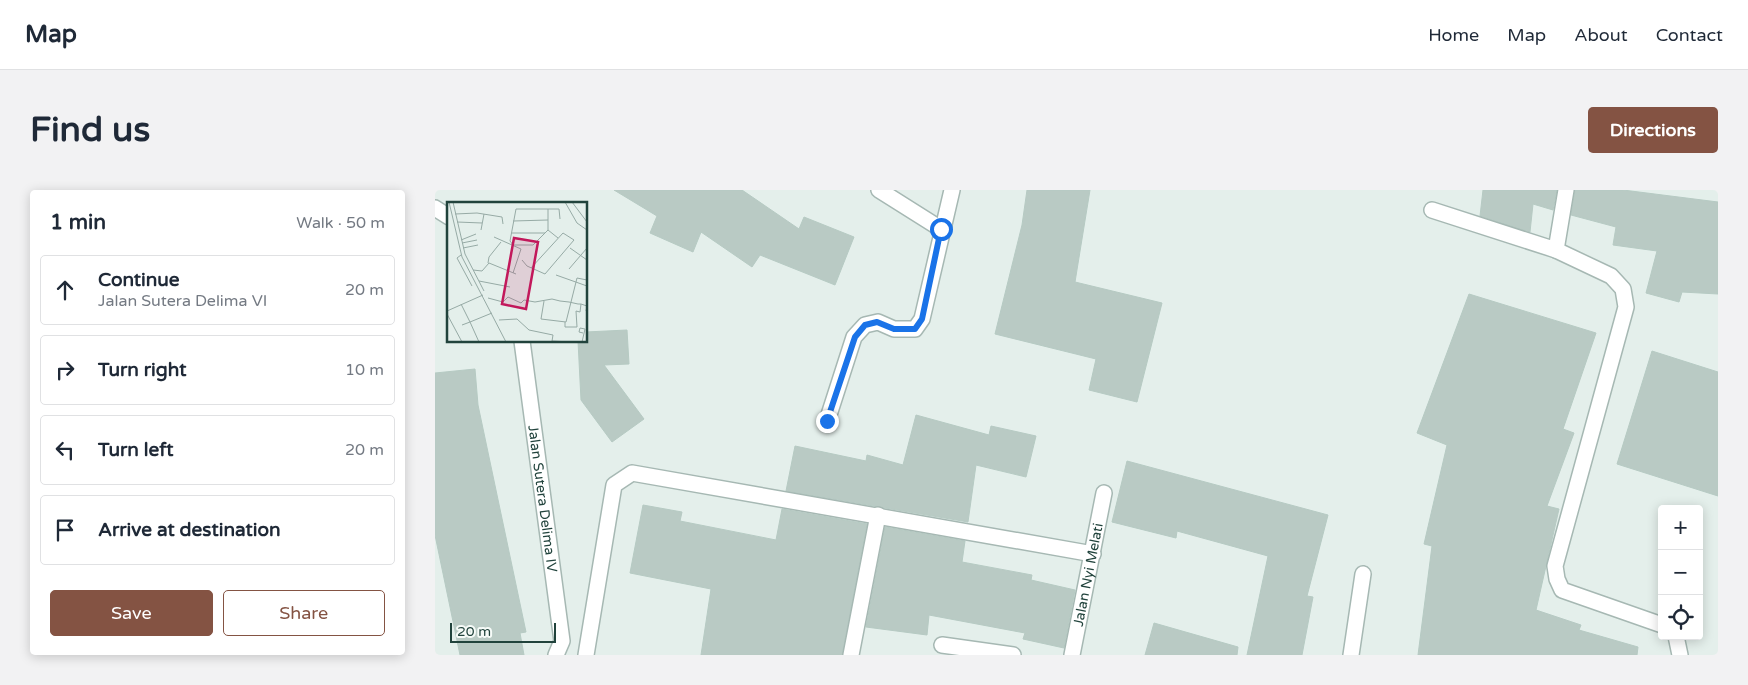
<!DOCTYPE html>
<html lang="en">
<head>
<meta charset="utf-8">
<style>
	body { margin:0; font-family:"Varela Round",sans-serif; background:#f2f2f3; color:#1f2937 }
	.controls { position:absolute; right:15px; bottom:15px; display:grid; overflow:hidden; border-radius:5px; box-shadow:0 2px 12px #0003 }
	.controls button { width:45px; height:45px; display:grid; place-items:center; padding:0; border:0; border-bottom:1px solid #e0e1e3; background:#fff; color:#1f2937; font:25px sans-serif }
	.scale { position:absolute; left:15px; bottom:12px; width:106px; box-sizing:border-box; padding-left:5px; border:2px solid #21433c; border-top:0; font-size:14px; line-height:18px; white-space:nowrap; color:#21433c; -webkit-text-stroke:4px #f6fbf8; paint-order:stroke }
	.stop { position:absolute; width:15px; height:15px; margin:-11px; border:4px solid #1a73e8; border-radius:50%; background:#fff }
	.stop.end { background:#1a73e8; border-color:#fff; box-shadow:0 1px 5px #0008 }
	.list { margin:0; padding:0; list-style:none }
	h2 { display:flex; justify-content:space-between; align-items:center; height:65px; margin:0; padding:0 20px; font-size:21px }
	h2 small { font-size:16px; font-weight:400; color:#747a83 }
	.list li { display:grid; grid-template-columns:32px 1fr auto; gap:15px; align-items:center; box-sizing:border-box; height:70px; margin:0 10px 10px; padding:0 10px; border:1px solid #e0e1e3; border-radius:5px }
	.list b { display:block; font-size:19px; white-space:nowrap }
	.list p { margin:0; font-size:16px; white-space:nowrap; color:#747a83 }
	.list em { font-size:16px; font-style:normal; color:#747a83 }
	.actions { display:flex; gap:10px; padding:15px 20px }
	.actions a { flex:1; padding:11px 0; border:1px solid #845343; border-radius:5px; text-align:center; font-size:18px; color:#845343 }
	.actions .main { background:#845343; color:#fff }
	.icon { flex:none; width:28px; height:28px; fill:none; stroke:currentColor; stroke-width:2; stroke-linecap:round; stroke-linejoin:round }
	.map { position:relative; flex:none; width:1283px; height:465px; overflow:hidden; border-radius:5px }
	header { display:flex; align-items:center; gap:30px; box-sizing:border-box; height:70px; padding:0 25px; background:#fff; border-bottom:1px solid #e0e1e3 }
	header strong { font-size:24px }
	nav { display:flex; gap:28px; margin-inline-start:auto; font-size:18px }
	.intro { display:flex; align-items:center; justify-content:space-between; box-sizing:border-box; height:120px; padding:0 30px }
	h1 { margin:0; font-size:35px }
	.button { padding:12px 22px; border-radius:5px; background:#845343; color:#fff; font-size:18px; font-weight:700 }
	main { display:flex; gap:30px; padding:0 30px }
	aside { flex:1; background:#fff; border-radius:5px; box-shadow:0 2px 12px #0003 }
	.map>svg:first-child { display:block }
</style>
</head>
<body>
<header>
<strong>Map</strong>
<nav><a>Home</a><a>Map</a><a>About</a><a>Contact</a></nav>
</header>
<div class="intro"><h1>Find us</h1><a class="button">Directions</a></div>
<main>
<aside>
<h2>1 min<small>Walk · 50 m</small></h2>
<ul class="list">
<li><svg class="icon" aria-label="ahead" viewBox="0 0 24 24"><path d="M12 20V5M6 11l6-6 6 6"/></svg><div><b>Continue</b><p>Jalan Sutera Delima VI</p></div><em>20 m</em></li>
<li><svg class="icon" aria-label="right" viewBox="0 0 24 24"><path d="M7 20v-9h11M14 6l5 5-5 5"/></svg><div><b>Turn right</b></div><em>10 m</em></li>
<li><svg class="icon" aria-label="left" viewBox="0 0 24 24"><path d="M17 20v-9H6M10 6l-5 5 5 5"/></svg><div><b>Turn left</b></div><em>20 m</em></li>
<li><svg class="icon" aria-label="arrive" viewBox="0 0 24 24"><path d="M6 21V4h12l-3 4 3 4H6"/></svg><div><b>Arrive at destination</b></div></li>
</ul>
<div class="actions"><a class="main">Save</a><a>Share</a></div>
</aside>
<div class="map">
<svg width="1283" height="465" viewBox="0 0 1283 465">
	<rect width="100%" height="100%" fill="#e4efeb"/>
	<path fill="#b9cac4" stroke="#b6cac3" d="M 179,0 L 307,0 L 364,39 L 369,27 L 419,47 L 400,95 L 325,65 L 317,77 L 266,42 L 258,62 L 215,43 L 222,26 Z
		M 592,0 L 655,0 L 640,92 L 727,113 L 702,212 L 654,200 L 661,169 L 560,144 L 587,35 Z
		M 1048,0 L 1122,0 L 1118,20 L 1098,14 L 1095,42 L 1045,26 Z
		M 1140,0 L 1188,0 L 1283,12 L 1283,104 L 1247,102 L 1244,112 L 1211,103 L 1222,61 L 1178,55 L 1181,37 L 1136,25 Z
		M 1034,104 L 1161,143 L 1128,239 L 1139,243 L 1112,316 L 1124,319 L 1101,420 L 1146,435 L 1144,440 L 1203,457 L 1202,465 L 983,465 L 997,356 L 989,354 L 1012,255 L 982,243 Z
		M 192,140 L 194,174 L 169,175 L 209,229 L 177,252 L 146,210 L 143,151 L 151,152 L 151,142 Z
		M 1217,161 L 1283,182 L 1283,306 L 1182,274 Z
		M 40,179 L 43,215 L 91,442 L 85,443 L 89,465 L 25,465 L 0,345 L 0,183 Z
		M 481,225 L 554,245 L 556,236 L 601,246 L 591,287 L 541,275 L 533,332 L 351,301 L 360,256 L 431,271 L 432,265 L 468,275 Z
		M 692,271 L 893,325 L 872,406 L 878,407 L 867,465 L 812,465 L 833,366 L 742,341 L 741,348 L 677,332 Z
		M 208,315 L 247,322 L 245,331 L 341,350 L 347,319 L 432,334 L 407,465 L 266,465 L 276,399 L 195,383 Z
		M 450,337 L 530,351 L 527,372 L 597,385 L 596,390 L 640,400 L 629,458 L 588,449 L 590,443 L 494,425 L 492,445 L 431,437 Z
		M 719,433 L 803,457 L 802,465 L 710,465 Z"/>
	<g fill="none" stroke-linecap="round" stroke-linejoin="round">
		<defs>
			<path id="service" d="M 916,465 L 928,384"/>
			<g id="minor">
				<path d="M 444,0 L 506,39"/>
				<path d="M 1131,0 L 1121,60 L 1176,86 L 1188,99 L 1191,117 L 1120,376 L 1122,389 L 1127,400 L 1227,435"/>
				<path d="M 0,18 L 14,27"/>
				<path d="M 997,20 L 1121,60"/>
				<path id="s1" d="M 87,151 L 127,451 L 121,465"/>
				<path d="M 392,231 L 419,147 L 430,135 L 443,132 L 459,139 L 480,139 L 487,129 L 517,0"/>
				<path d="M 1241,446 L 1245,465"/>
				<path d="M 507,455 L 578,465"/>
				<path d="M 151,465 L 179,295 L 197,283 L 658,364"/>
				<path d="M 416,465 L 443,325"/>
				<path id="s2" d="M 637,465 L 669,303"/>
			</g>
		</defs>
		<use href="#service" stroke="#a6b8b3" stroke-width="18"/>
		<use href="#minor" stroke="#a6b8b3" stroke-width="18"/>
		<use href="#service" stroke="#fff" stroke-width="15"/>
		<use href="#minor" stroke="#fff" stroke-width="15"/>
	</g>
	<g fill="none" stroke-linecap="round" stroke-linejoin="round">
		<path stroke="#1a73e8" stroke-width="6" d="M 392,231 L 420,147 L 430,135 L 442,132 L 459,139 L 480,139 L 487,129 L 506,39"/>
	</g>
	<g text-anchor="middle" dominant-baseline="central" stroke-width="4" stroke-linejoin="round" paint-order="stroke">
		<g font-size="14" fill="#21433c" stroke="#f6fbf8">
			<text stroke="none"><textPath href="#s1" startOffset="159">Jalan Sutera Delima IV</textPath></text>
			<text stroke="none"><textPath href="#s2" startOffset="82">Jalan Nyi Melati</textPath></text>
		</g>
	</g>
	<g transform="translate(12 12)">
		<rect width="140" height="140" fill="#e4efeb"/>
		<path fill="none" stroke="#96aaa5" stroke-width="1" d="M 2,0 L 15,55 L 59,140M 6,0 L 18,52 L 37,89M 118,0 L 130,21 L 140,28M 125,0 L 140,20M 101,7 L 101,28 L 111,36M 8,12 L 30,11 L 55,15 L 56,22M 66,19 L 101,18M 10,20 L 35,21M 34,28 L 37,12M 101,28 L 86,43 L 66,43 L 63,39 L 69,7 L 112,7 L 113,17M 64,31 L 98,31M 47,35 L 74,47 L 66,71M 14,38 L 29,32M 15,41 L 30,38M 16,46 L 31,43M 123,46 L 140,58M 14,53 L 10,56 L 25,84M 75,58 L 80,64 L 98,72 L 127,38 L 116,31 L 84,66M 41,61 L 42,55 L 54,40M 122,67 L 140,46M 26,68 L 35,69 L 42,61 L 69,72M 109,73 L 140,84M 32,79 L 63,85M 41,96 L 56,100 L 61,95 L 74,101 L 77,98 L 88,100 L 105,97 L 113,99 L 122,100 L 131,102 L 134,102 L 140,104 L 139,109M 97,99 L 94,117 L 119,120 L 130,76 L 140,78M 14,102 L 23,120 L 45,111M 0,109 L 36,93M 0,112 L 15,140M 52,118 L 70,117 L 82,128 L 106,133 L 105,139 L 123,140M 118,120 L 118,125 L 130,125 L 129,109 L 133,110 L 134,102M 15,123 L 23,120 L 32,140M 135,140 L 138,127 L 133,126 L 132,130 L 136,131"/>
		<path fill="#c2185b" fill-opacity="0.15" stroke="#c2185b" stroke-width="2.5" d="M 67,36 L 91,40 L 79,107 L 55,102 Z"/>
		<rect width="140" height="140" fill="none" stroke="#21433c" stroke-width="2.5"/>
	</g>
</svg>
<div class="controls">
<button>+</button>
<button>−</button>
<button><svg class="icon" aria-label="locate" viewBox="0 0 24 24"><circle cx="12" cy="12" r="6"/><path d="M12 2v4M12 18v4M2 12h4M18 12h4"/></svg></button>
</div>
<div class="scale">20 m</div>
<div class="stop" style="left:506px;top:39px"></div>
<div class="stop end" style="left:392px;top:231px"></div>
</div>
</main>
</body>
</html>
